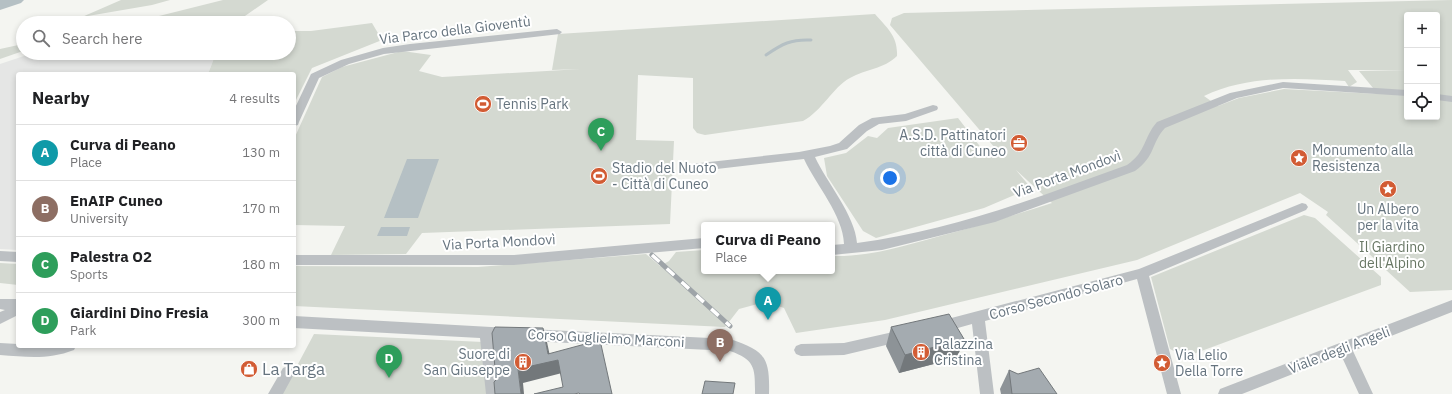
<!DOCTYPE html>
<html lang="en">
<head>
<meta charset="utf-8">
<style>
	body { margin:0; font-family:"IBM Plex Sans",sans-serif; background:#f2f2f2; color:#202124 }
	.controls { position:absolute; right:12px; top:12px; display:grid; overflow:hidden; border-radius:4px; box-shadow:0 2px 6px #0003 }
	.controls button { width:36px; height:36px; display:grid; place-items:center; padding:0; border:0; border-bottom:1px solid #e0e0e0; background:#fff; color:#202124; font:20px sans-serif }
	.you { position:absolute; left:890px; top:178px; width:14px; height:14px; margin:-10px; border:3px solid #fff; border-radius:50%; background:#1a73e8; box-shadow:0 0 0 6px #1a73e833 }
	.badge { display:grid; place-items:center; width:26px; height:26px; border-radius:50%; background:#db2777; color:#fff; font-size:13px; font-weight:700 }
	.pin { position:absolute; translate:-50% -33px; filter:drop-shadow(0 1px 2px #0008) }
	.pin::after { content:''; position:absolute; top:21px; width:14px; height:12px; background:inherit; clip-path:polygon(0 0,100% 0,50% 100%) }
	.popup { position:absolute; left:701px; top:222px; width:134px; height:52px; box-sizing:border-box; display:grid; place-content:center; border-radius:4px; background:#fff; filter:drop-shadow(0 1px 3px #0005); font-size:13px; white-space:nowrap; color:#757577 }
	.popup b { font-size:15px; color:#202124 }
	.popup::after { content:''; position:absolute; left:50%; top:100%; margin-left:-8px; border:8px solid transparent; border-top-color:#fff }
	.list { margin:0; padding:0; list-style:none }
	h2 { display:flex; justify-content:space-between; align-items:center; height:52px; margin:0; padding:0 16px; font-size:17px }
	h2 small { font-size:13px; font-weight:400; color:#757577 }
	.list li { display:grid; grid-template-columns:26px 1fr auto; gap:12px; align-items:center; box-sizing:border-box; height:56px; padding:0 16px; border-top:1px solid #e0e0e0 }
	.list b { display:block; font-size:15px; white-space:nowrap }
	.list p { margin:0; font-size:13px; white-space:nowrap; color:#757577 }
	.list em { font-size:13px; font-style:normal; color:#757577 }
	.icon { flex:none; width:22px; height:22px; fill:none; stroke:currentColor; stroke-width:2; stroke-linecap:round; stroke-linejoin:round }
	.map { position:relative; flex:none; width:1452px; height:394px; overflow:hidden }
	.search { position:absolute; background:#fff; box-shadow:0 2px 6px #0003; left:16px; top:16px; width:280px; height:44px; display:flex; align-items:center; gap:10px; box-sizing:border-box; padding:0 14px; border-radius:22px; color:#757577; font-size:15px }
	.panel { position:absolute; background:#fff; box-shadow:0 2px 6px #0003; left:16px; top:72px; width:280px; height:276px; border-radius:4px }
	.map>svg:first-child { display:block }
</style>
</head>
<body>
<div class="map">
<svg width="1452" height="394" viewBox="0 0 1452 394">
	<rect width="100%" height="100%" fill="#f4f5f1"/>
	<path fill="#e5e6e5" d="M 33,53 L 216,53 L 208,74 L 18,74 L 18,250 L 0,249 L 0,64 Z"/>
	<path fill="#d4d9d1" fill-rule="evenodd" d="M 121,0 L 170,0 L 152,5 L 82,17 Z
		M 223,0 L 268,0 L 235,23 L 131,23 Z
		M 1452,0 L 1452,290 L 1410,292 L 1386,270 L 1380,268 L 1378,262 L 1326,215 L 1328,212 L 1300,193 L 1137,260 L 885,320 L 796,333 L 784,308 L 765,302 L 739,309 L 725,327 L 294,306 L 294,266 L 478,267 L 646,254 L 660,266 L 669,261 L 676,252 L 704,250 L 704,271 L 832,271 L 832,256 C 870,257 904,246 940,236 C 978,226 1015,215 1052,203 L 1016,170 L 1031,188 L 984,208 L 876,238 L 863,231 L 827,176 L 824,158 L 846,153 L 868,136 L 877,138 L 888,128 L 958,118 L 989,158 L 995,148 L 890,25 L 892,18 L 904,13 ZM 1407,15 L 1437,15 L 1437,117 L 1407,117 L 1407,70 L 1359,71 L 1378,94 L 1284,89 L 1239,98 L 1218,106 L 1204,96 C 1249,75 1297,78 1345,81 L 1349,87 L 1357,82 L 1348,70 L 1407,70 Z
		M 875,14 C 887,28 898,36 897,56 C 884,69 866,69 850,78 C 833,87 822,111 803,121 L 705,135 L 697,133 L 693,128 L 693,78 L 638,75 L 636,140 L 674,141 L 670,224 L 422,233 L 406,254 L 331,255 L 345,226 L 294,225 L 294,139 L 322,77 L 342,67 L 402,51 L 431,55 L 419,71 L 442,77 L 581,69 L 552,70 L 558,34 Z
		M 372,23 L 382,40 L 312,68 L 294,104 L 294,74 L 208,74 L 216,53 L 289,53 L 289,31 L 311,31 Z
		M 23,44 L 23,51 L 0,59 L 0,49 Z
		M 1304,215 L 1315,218 L 1381,277 L 1381,285 L 1185,357 L 1170,349 L 1151,277 Z
		M 0,263 L 18,264 L 18,285 L 0,283 Z
		M 314,334 L 483,342 L 490,394 L 282,394 Z"/>
	<path fill="#b5c0c4" d="M 407,159 L 439,159 L 418,218 L 384,218 Z
		M 381,227 L 410,227 L 407,236 L 377,236 Z"/>
	<g fill="none" stroke-linecap="round" stroke-linejoin="round">
		<path stroke="#b5c0c4" stroke-width="3" d="M 766,55 C 782,44 791,39 811,40"/>
		<path fill="#b5c0c4" fill-rule="evenodd" d="M 0,0 L 24,0 L 21,3 L 0,10 Z"/>
		<path fill="#bcc0c3" fill-rule="evenodd" d="M 557,29 L 562,32 L 560,34 L 384,54 L 349,64 L 319,78 L 299,122 L 298,125 L 294,126 L 294,110 L 311,74 L 341,60 L 383,48 L 410,44 Z
			M 1283,82 L 1407,90 L 1407,96 L 1283,88 L 1237,98 L 1165,128 C 1151,143 1156,156 1135,171 L 995,222 L 882,250 L 832,255 L 832,245 L 844,244 C 843,215 816,185 804,159 L 691,172 L 687,171 L 685,168 L 687,165 L 691,164 L 799,152 L 830,146 L 839,143 L 859,125 L 872,118 L 905,114 L 933,105 L 937,106 L 938,108 L 937,110 L 906,121 L 879,124 L 867,131 L 847,149 L 815,157 C 827,183 855,215 857,243 C 950,231 1039,197 1127,165 C 1147,151 1143,138 1157,122 L 1230,93 Z
			M 1437,94 L 1452,96 L 1452,102 L 1437,100 Z
			M 1302,203 L 1306,204 L 1308,207 L 1306,210 L 1149,276 L 1181,394 L 1167,394 L 1137,279 L 985,321 L 994,394 L 980,394 L 972,324 L 940,333 L 935,331 L 933,327 L 935,323 L 940,321 L 1139,269 Z
			M 704,238 L 704,248 L 514,265 L 294,265 L 294,255 L 514,255 Z
			M 0,251 L 18,252 L 18,262 L 0,261 Z
			M 0,299 L 18,299 L 18,315 L 0,324 L 0,312 L 5,310 L 0,309 Z
			M 1452,300 L 1452,312 L 1353,351 L 1373,394 L 1359,394 L 1341,355 L 1242,394 L 1218,394 L 1220,389 Z
			M 294,316 L 509,328 L 514,330 L 516,334 L 514,338 L 509,340 L 495,339 L 500,394 L 486,394 L 480,338 L 294,328 Z
			M 529,329 L 730,339 C 765,351 770,357 769,394 L 755,394 C 755,369 756,360 730,351 L 529,341 L 524,339 L 522,335 L 524,331 Z
			M 902,330 L 907,332 L 909,336 L 907,340 L 844,355 L 801,356 L 796,354 L 794,350 L 796,346 L 801,344 L 844,343 Z
			M 0,343 L 18,344 L 18,346 L 76,346 L 74,350 C 48,360 27,357 0,355 Z
			M 288,366 L 293,368 L 295,372 L 283,394 L 268,394 L 283,368 Z"/>
		<defs>
			<path id="rail" d="M 652,255 L 730,326"/>
		</defs>
		<use href="#rail" stroke="#9ea4a8" stroke-width="5"/>
		<use href="#rail" stroke="#fff" stroke-width="3.5" stroke-dasharray="10" stroke-linecap="butt"/>
	</g>
	<path fill="#8d9397" d="M 891,327 L 964,339 L 957,358 L 899,373 L 886,346 Z
		M 1009,370 L 1057,394 L 1001,394 L 1000,389 Z"/>
	<path fill="#73787b" d="M 543,328 L 547,342 L 551,361 L 558,360 L 562,373 L 523,383 L 524,394 L 521,394 L 518,369 L 548,354 Z
		M 964,339 L 957,358 L 899,373 L 905,355 Z"/>
	<path fill="#a4abb0" stroke="#73787b" d="M 949,314 L 964,339 L 905,355 L 891,327 Z
		M 495,327 L 543,328 L 548,354 L 600,340 L 612,394 L 580,394 L 579,393 L 574,394 L 534,394 L 563,387 L 558,360 L 518,369 L 521,394 L 495,394 L 494,382 L 496,380 L 492,333 Z
		M 1039,368 L 1057,394 L 1012,394 L 1009,370 L 1018,374 Z
		M 705,381 L 735,383 L 733,394 L 702,394 Z"/>
	<defs>
		<symbol id="stadium-disc" viewBox="-11 -11 22 22"><circle r="9.5" fill="#d25c34" stroke="#fff"/><path d="M0-5a6.5 5 0 1 0 0 10a6.5 5 0 1 0 0-10ZM-3.5-1.8h7v3.6h-7Z" fill="#fff"/></symbol>
		<symbol id="office-disc" viewBox="-11 -11 22 22"><circle r="9.5" fill="#d25c34" stroke="#fff"/><path d="M-6-3h4V-5.5h4V-3h4V5H-6ZM-1-4.5V-3h2v-1.5ZM-6 0V1H6V0Z" fill="#fff"/></symbol>
		<symbol id="sight-disc" viewBox="-11 -11 22 22"><circle r="9.5" fill="#d25c34" stroke="#fff"/><path d="M0-6L1.8-2.2L6-1.7L2.9 1.2L3.7 5.4L0 3.3L-3.7 5.4L-2.9 1.2L-6-1.7L-1.8-2.2Z" fill="#fff"/></symbol>
		<symbol id="building-disc" viewBox="-11 -11 22 22"><circle r="9.5" fill="#d25c34" stroke="#fff"/><path d="M-4-6H4V6H1V3H-1V6H-4ZM-2.5-4.3h1.7v1.8h-1.7ZM.8-4.3h1.7v1.8H.8ZM-2.5-1h1.7V.8h-1.7ZM.8-1h1.7V.8H.8Z" fill="#fff"/></symbol>
		<symbol id="shop-disc" viewBox="-11 -11 22 22"><circle r="9.5" fill="#d25c34" stroke="#fff"/><path d="M-5-2.5h2.3a2.7 3.5 0 0 1 5.4 0H5L5.5 6h-11ZM-1.5-2.5h3a1.5 2.3 0 0 0-3 0Z" fill="#fff"/></symbol>
	</defs>
	<g fill-rule="evenodd">
		<use href="#stadium-disc" x="473" y="94" width="20" height="20"/>
		<use href="#office-disc" x="1009" y="133" width="20" height="20"/>
		<use href="#sight-disc" x="1289" y="148" width="20" height="20"/>
		<use href="#stadium-disc" x="589" y="166" width="20" height="20"/>
		<use href="#sight-disc" x="1378" y="179" width="20" height="20"/>
		<use href="#building-disc" x="911" y="342" width="20" height="20"/>
		<use href="#building-disc" x="513" y="352" width="20" height="20"/>
		<use href="#sight-disc" x="1152" y="353" width="20" height="20"/>
		<use href="#shop-disc" x="239" y="359" width="20" height="20"/>
	</g>
	<g text-anchor="middle" dominant-baseline="central" stroke-width="4" stroke-linejoin="round" paint-order="stroke">
		<g font-size="14" fill="#66747f" stroke="#fff">
			<text transform="translate(455 30) rotate(-7)">Via Parco della Gioventù</text>
			<text transform="translate(1067 174) rotate(-20)">Via Porta Mondovì</text>
			<text transform="translate(499 242) rotate(-3)">Via Porta Mondovì</text>
			<text transform="translate(1056 297) rotate(-15)">Corso Secondo Solaro</text>
			<text transform="translate(606 338) rotate(3)">Corso Guglielmo Marconi</text>
			<text transform="translate(1339 350) rotate(-21)">Viale degli Angeli</text>
		</g>
		<g font-size="14" fill="#66747f" stroke="#fff" text-anchor="start">
			<text x="496" y="104">Tennis Park</text>
			<text x="1006" y="135" text-anchor="end">A.S.D. Pattinatori<tspan x="1006" dy="16">città di Cuneo</tspan></text>
			<text x="1312" y="150">Monumento alla<tspan x="1312" dy="16">Resistenza</tspan></text>
			<text x="612" y="168">Stadio del Nuoto<tspan x="612" dy="16">- Città di Cuneo</tspan></text>
			<text x="1388" y="209" text-anchor="middle">Un Albero<tspan x="1388" dy="16">per la vita</tspan></text>
			<text x="934" y="344">Palazzina<tspan x="934" dy="16">Cristina</tspan></text>
			<text x="510" y="354" text-anchor="end">Suore di<tspan x="510" dy="16">San Giuseppe</tspan></text>
			<text x="1175" y="355">Via Lelio<tspan x="1175" dy="16">Della Torre</tspan></text>
		</g>
		<g font-size="14" fill="#687764" stroke="#fff">
			<text x="1392" y="247">Il Giardino<tspan x="1392" dy="16">dell'Alpino</tspan></text>
		</g>
		<g font-size="17" fill="#66747f" stroke="#fff" text-anchor="start">
			<text x="262" y="369">La Targa</text>
		</g>
	</g>
</svg>
<div class="controls">
<button>+</button>
<button>−</button>
<button><svg class="icon" aria-label="locate" viewBox="0 0 24 24"><circle cx="12" cy="12" r="6"/><path d="M12 2v4M12 18v4M2 12h4M18 12h4"/></svg></button>
</div>
<div class="you"></div>
<div class="pin badge" style="left:768px;top:320px;background:#0f9aa8">A</div>
<div class="popup"><b>Curva di Peano</b>Place</div>
<div class="pin badge" style="left:720px;top:362px;background:#8d6e63">B</div>
<div class="pin badge" style="left:601px;top:151px;background:#2e9e5b">C</div>
<div class="pin badge" style="left:389px;top:378px;background:#2e9e5b">D</div>
<div class="search"><svg class="icon" aria-label="search" viewBox="0 0 24 24"><circle cx="10" cy="10" r="6"/><path d="M15 15l6 6"/></svg>Search here</div>
<section class="panel">
<h2>Nearby<small>4 results</small></h2>
<ul class="list">
<li><span class="badge" style="background:#0f9aa8">A</span><div><b>Curva di Peano</b><p>Place</p></div><em>130 m</em></li>
<li><span class="badge" style="background:#8d6e63">B</span><div><b>EnAIP Cuneo</b><p>University</p></div><em>170 m</em></li>
<li><span class="badge" style="background:#2e9e5b">C</span><div><b>Palestra O2</b><p>Sports</p></div><em>180 m</em></li>
<li><span class="badge" style="background:#2e9e5b">D</span><div><b>Giardini Dino Fresia</b><p>Park</p></div><em>300 m</em></li>
</ul>
</section>
</div>
</body>
</html>
